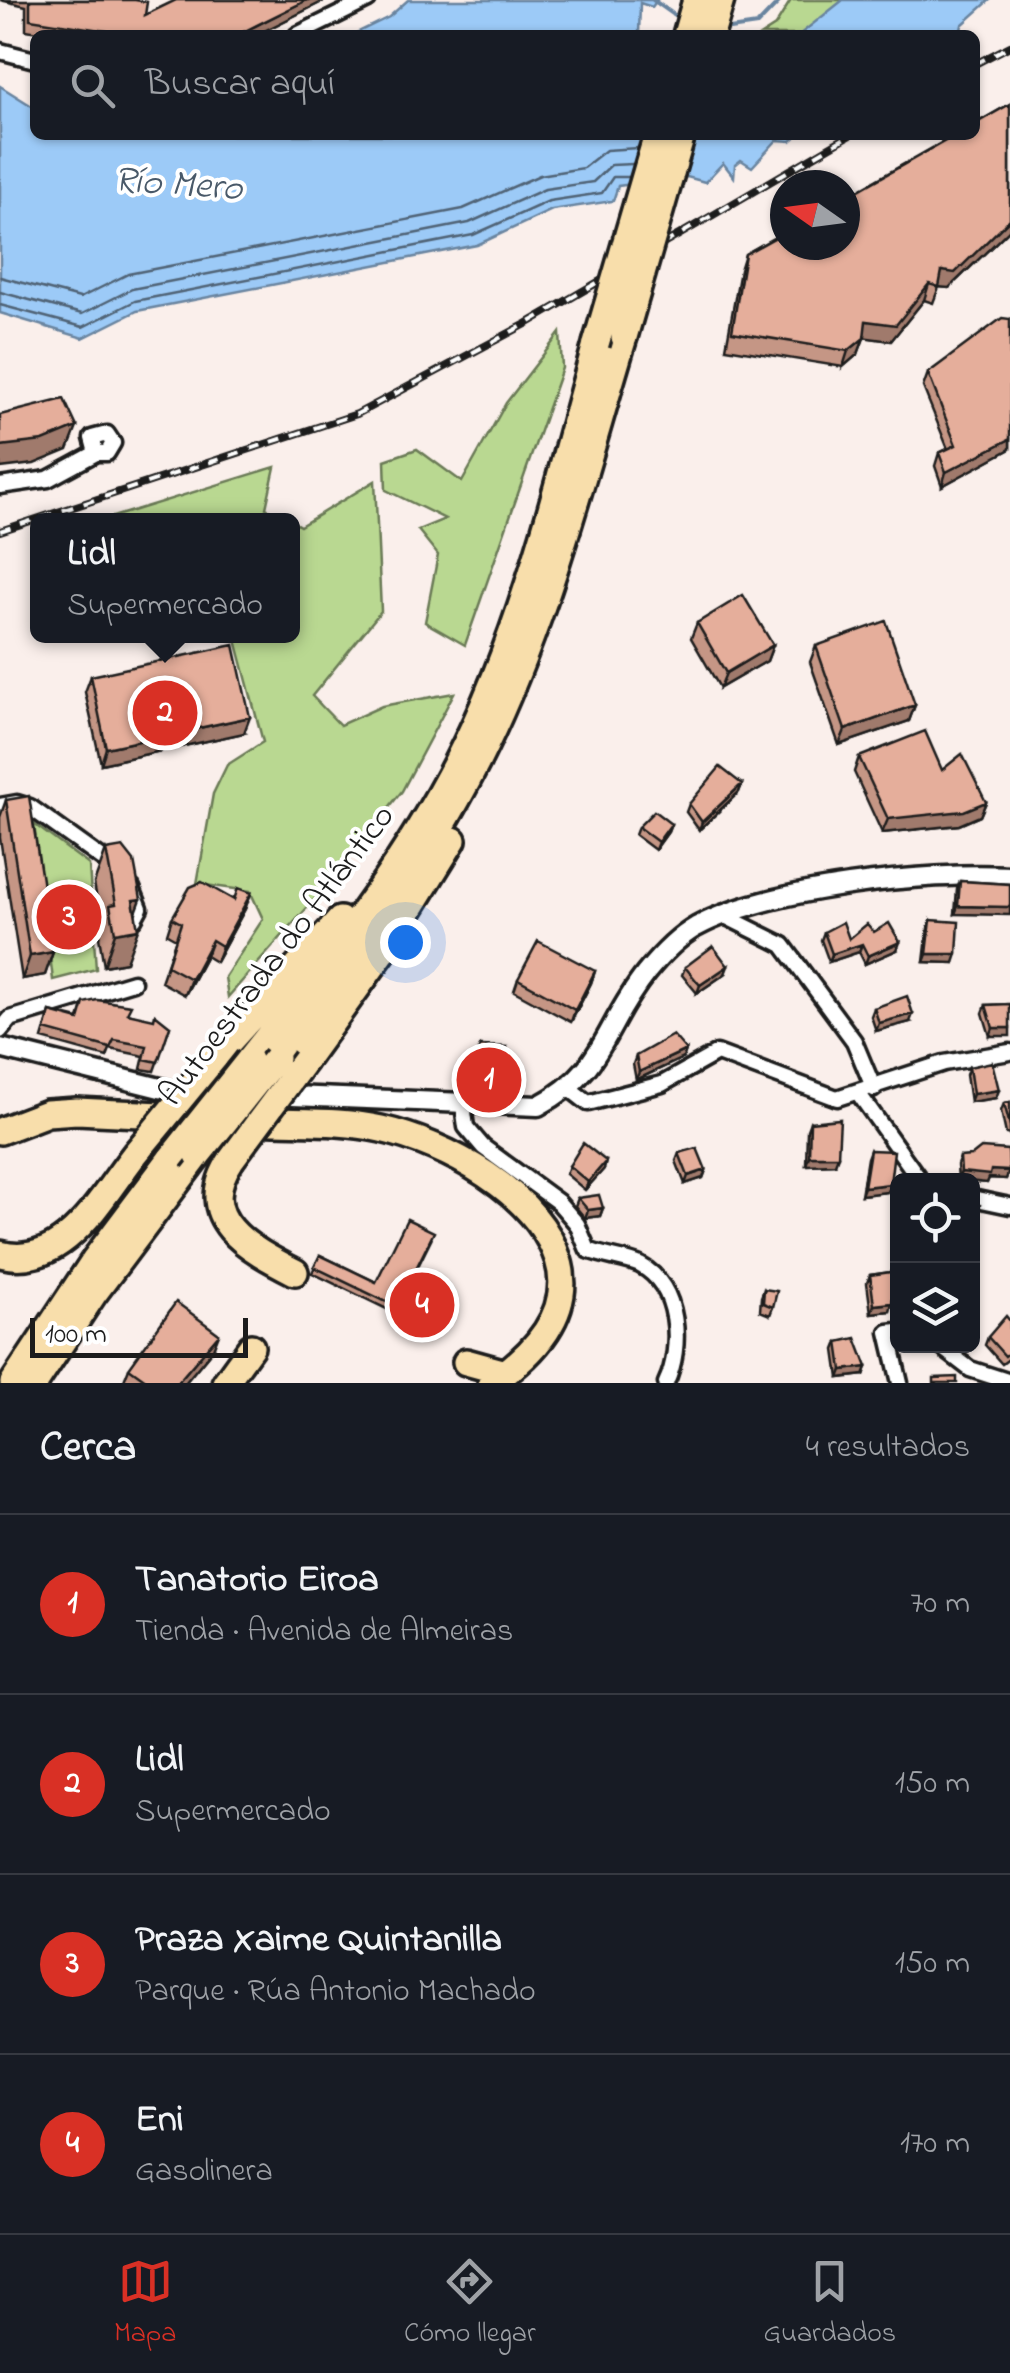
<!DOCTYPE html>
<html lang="es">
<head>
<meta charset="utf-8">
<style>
	body { margin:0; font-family:"Indie Flower",sans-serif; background:#20242c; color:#f1f3f6 }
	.controls { position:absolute; right:30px; bottom:30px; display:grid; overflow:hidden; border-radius:15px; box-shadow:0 2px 8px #0004 }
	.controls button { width:90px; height:90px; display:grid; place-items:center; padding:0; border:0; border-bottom:2px solid #363941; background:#171b24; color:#f1f3f6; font:50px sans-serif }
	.compass { position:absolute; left:770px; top:170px; width:90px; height:90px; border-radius:50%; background:#171b24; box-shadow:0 2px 8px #0004; rotate:284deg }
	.scale { position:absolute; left:30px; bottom:25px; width:218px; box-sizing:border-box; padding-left:10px; border:5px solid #1c1c1c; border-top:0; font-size:28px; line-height:35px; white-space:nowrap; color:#1c1c1c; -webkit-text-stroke:8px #fff; paint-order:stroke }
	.you { position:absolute; left:405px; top:942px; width:35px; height:35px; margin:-25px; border:8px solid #fff; border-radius:50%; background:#1a73e8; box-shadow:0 0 0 15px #1a73e833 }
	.badge { display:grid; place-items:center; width:65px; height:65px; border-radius:50%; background:#d93025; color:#fff; font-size:32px; font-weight:700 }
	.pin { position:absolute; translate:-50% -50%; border:5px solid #fff; box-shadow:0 2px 10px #0006 }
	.popup { position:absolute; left:30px; top:513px; width:270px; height:130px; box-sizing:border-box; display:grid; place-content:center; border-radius:15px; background:#171b24; filter:drop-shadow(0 2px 8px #0005); font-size:32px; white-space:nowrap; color:#9ea1a6 }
	.popup b { font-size:38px; color:#f1f3f6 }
	.popup::after { content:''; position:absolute; left:50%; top:100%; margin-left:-20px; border:20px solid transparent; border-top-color:#171b24 }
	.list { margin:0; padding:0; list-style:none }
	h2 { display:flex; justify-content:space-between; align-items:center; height:130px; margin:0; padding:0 40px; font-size:42px }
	h2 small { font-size:32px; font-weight:400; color:#9ea1a6 }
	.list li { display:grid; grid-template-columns:65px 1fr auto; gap:30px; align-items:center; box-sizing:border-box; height:180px; padding:0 40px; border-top:2px solid #363941 }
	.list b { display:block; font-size:38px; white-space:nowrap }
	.list p { margin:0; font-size:32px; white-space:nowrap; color:#9ea1a6 }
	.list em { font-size:32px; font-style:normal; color:#9ea1a6 }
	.icon { flex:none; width:55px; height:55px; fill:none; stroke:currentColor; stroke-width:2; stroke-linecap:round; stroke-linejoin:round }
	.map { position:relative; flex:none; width:1010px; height:1383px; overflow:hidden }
	.search { position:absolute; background:#171b24; box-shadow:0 2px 8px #0004; left:30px; right:30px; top:30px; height:110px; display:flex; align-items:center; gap:25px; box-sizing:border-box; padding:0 35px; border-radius:15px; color:#9ea1a6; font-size:38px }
	.sheet { height:850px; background:#171b24 }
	nav { display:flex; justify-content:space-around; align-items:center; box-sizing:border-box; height:140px; border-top:2px solid #363941; background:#171b24; font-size:28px; color:#9ea1a6 }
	nav a { display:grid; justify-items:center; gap:5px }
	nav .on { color:#d93025 }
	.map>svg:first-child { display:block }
</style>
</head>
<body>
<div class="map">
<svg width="1010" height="1383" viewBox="0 0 1010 1383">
	<rect width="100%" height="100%" fill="#faefeb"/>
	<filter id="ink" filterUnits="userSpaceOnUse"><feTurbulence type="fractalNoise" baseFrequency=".01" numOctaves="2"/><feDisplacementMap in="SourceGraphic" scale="20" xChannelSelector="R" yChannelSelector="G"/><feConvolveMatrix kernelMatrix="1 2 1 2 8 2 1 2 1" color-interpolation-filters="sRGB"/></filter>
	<g filter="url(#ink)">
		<path fill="#b9d891" stroke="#6a7a56" stroke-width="2.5" d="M 791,0 L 862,0 L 821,35 L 761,35 L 775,26 Z
			M 560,333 L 562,368 L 465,645 L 425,622 L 438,555 L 418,530 L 445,519 L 386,490 L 385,460 L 417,449 L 462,482 L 506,403 Z
			M 275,467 L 266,508 L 289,520 L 103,520 Z
			M 375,481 L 381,611 L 312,696 L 340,725 L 382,706 L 454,693 L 402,791 L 329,883 L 228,997 L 225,977 L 263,919 L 250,891 L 197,884 L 213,794 L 227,765 L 263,742 L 235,636 L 292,636 L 293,522 L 300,526 Z
			M 34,824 L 89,865 L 96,969 L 53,980 Z"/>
		<path fill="#9ccaf7" stroke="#69849f" stroke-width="2.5" d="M 408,0 L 657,0 L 652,7 L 640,3 L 639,35 L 352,35 L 389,17 Z
			M 843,0 L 990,0 L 962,25 L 960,35 L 799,35 Z
			M 0,86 L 35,108 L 35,135 L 798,135 L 791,141 L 777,140 L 752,167 L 741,160 L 735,165 L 734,177 L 723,163 L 705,182 L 687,177 L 618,186 L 613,201 L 552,210 L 477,245 L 137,311 L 83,338 L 0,313 Z"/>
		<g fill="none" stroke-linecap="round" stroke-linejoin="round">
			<path stroke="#4f6274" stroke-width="2.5" d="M 0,277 L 80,298 L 128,274 L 463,209 L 540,175 L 583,168 L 606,150 L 638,148
				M 0,292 L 82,314 L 132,289 L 469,223 L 545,189 L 593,182 L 611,165 L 633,164
				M 0,305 L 83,327 L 135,301 L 473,235 L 549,201 L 602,193 L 613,177 L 629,177"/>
			<path stroke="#69849f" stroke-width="4" d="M 653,0 L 680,19
				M 723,30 L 757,25 L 781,0"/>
			<defs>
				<path id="street" d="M 297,35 L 368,0
					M 0,51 L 35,60
					M 0,486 L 48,479 L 96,453 L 107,453 L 113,443 L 107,434 L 92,438 L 96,453
					M 0,806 L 17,803 L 30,807 L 115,868
					M 132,888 L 140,908 L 134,919
					M 725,916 L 783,945 L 854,1041 L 874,1089
					M 0,1031 L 10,1019 L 133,982
					M 570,1089 L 588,1103 L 662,1084 L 717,1053 L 837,1098 L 944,1063 L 1010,1052
					M 859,1094 L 920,1180
					M 463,1105 L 466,1127 L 483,1147 L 558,1202 L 577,1224 L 588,1250 C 604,1257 625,1258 640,1265 C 680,1286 683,1347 666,1383
					M 972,1198 L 1010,1206
					M 898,1331 L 888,1332 L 900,1383
					M 940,1346 L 970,1369 L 1010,1382"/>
				<path id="secondary" d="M 0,1048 L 172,1091 L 538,1106 C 606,1070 602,1028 646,973 C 660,956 677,938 696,927 C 768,888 928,871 1010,876"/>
				<path id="highway" d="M 686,35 L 696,0
					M 711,35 L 721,0
					M 215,1057 L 340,920
					M 276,1058 C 350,964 423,869 477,762 C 545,628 581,479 624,337
					M 249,1060 C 317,975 385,890 439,795 C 518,656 554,496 596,344
					M 305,1060 L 388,945 L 453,840
					M 0,1131 L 47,1113 L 77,1111 C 143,1114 209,1117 275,1121 C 310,1122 346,1121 381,1129 C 447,1144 536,1192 558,1259 C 575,1313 532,1356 491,1383
					M 231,1160 C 192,1219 250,1249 295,1272
					M 0,1254 C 64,1271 101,1197 135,1154
					M 466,1362 L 506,1373
					M 13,1383 L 95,1259 L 171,1158
					M 35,1383 L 93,1295 L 198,1155
					M 225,1383 L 251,1347"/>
			</defs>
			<use href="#street" stroke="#1c1c1c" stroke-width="21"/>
			<use href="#secondary" stroke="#1c1c1c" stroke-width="25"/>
			<use href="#highway" stroke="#1c1c1c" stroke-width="32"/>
			<use href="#street" stroke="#fff" stroke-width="14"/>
			<use href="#secondary" stroke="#fff" stroke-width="18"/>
			<use href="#highway" stroke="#f8deab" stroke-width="25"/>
			<defs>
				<path id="rail" d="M 975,64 L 1010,46
					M 0,531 L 357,414 L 528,323 L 850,135"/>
			</defs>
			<use href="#rail" stroke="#1c1c1c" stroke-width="8"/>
			<use href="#rail" stroke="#fff" stroke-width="4" stroke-dasharray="11" stroke-linecap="butt"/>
			<defs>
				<path id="highway-bridge" d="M 624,337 L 682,135
					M 596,344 L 657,135
					M 135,1154 L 215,1057
					M 198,1155 L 276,1058
					M 171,1158 L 249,1060
					M 231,1160 L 305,1060"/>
			</defs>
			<use href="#highway-bridge" stroke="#1c1c1c" stroke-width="32" stroke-linecap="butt"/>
			<use href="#highway-bridge" stroke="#f8deab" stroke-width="25"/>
		</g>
		<path fill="#c59685" stroke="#1c1c1c" stroke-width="2.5" d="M 0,0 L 135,0 L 145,15 L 326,0 L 256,35 L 56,35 L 26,30 L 26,6 Z
			M 1010,104 L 1010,229 L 949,288 L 939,287 L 933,303 L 924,300 L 891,341 L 864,337 L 858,354 L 843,367 L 726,348 L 740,270 L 745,254 Z
			M 1010,319 L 1010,449 L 942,486 L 935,466 L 939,453 L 948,449 L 923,387 L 928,373 Z
			M 697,623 L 773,645 L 767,661 L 720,688 L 691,638 Z
			M 816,646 L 915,705 L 909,721 L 839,745 L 810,662 Z
			M 91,676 L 244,733 L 101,764 L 85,692 Z
			M 859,757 L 942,770 L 986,802 L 980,816 L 959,825 L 882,833 L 854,772 Z
			M 742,784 L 739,792 L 699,830 L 686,812 L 689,804 Z
			M 6,800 L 53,952 L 45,975 L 22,979 L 0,838 L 0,817 Z
			M 671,824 L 668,832 L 655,850 L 635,835 L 638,827 Z
			M 106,850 L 135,913 L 126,962 L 104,966 L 99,937 L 102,928 L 94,883 Z
			M 960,881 L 1010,884 L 955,914 L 957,889 Z
			M 251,893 L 245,909 L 216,962 L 206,956 L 185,995 L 161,982 L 176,939 L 167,934 L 172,918 Z
			M 931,920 L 954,963 L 924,962 L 928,928 Z
			M 824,932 L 849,939 L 874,932 L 897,950 L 865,964 L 859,952 L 829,962 L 821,940 Z
			M 685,967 L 725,974 L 697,993 L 682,975 Z
			M 595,971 L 591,983 L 571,1022 L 514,991 L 518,979 Z
			M 84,1003 L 128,1013 L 170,1026 L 154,1071 L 141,1069 L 144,1056 L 110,1049 L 107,1057 L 42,1039 L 50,1012 L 79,1019 Z
			M 1010,1004 L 990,1036 L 983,1013 L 986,1005 Z
			M 874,1008 L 910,1022 L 876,1031 L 871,1016 Z
			M 480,1046 L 507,1075 L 504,1083 L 475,1081 L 477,1054 Z
			M 686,1050 L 683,1058 L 636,1080 L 633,1064 L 636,1056 Z
			M 969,1067 L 996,1098 L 970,1102 L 966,1075 Z
			M 1010,1102 L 1010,1135 L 1006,1134 L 1001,1111 L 1004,1103 Z
			M 810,1122 L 835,1164 L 806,1165 L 807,1130 Z
			M 870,1150 L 887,1192 L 861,1195 L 867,1158 Z
			M 679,1153 L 706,1170 L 703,1178 L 685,1184 L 676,1161 Z
			M 960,1157 L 1009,1171 L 1006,1179 L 989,1178 L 987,1183 L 958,1180 L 957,1165 Z
			M 606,1161 L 604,1169 L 585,1190 L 566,1174 L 569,1166 Z
			M 578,1198 L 603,1208 L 600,1216 L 585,1218 L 575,1206 Z
			M 432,1238 L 395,1313 L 312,1273 L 320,1255 L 376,1282 Z
			M 898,1271 L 898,1296 L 893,1297 L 890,1311 L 871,1313 L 867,1283 L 870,1275 Z
			M 764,1289 L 773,1307 L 770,1315 L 760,1311 L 761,1297 Z
			M 1010,1321 L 1010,1358 L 1002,1364 L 985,1345 L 988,1337 Z
			M 838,1342 L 867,1367 L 864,1375 L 839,1378 L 835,1350 Z
			M 213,1349 L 185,1383 L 123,1383 L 129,1368 Z"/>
		<path fill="#a07a6c" stroke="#1c1c1c" stroke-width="2.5" d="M 307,0 L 326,0 L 256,35 L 237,35 Z
			M 1010,219 L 1010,229 L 949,288 L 937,287 L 942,271 Z
			M 929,284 L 924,300 L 891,341 L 861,337 L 866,321 Z
			M 864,338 L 858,354 L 843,367 L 848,351 Z
			M 77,427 L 68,450 L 34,464 L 0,468 L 0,446 Z
			M 1010,439 L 1010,449 L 942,486 L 946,472 Z
			M 773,645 L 767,661 L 720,688 L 726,673 Z
			M 915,705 L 909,721 L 839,745 L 845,730 Z
			M 250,717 L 244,733 L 101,764 L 106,748 Z
			M 742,784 L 739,792 L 699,830 L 702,822 Z
			M 986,802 L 980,816 L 959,825 L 882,833 L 888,819 Z
			M 671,824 L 668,832 L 655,850 L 658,842 Z
			M 251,893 L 245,909 L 216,962 L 222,946 Z
			M 141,899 L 129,931 L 138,929 L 126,962 L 104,966 L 115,933 L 133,900 Z
			M 958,906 L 1010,907 L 1010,915 L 955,914 Z
			M 212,940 L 206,956 L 185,995 L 191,979 Z
			M 900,942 L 897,950 L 865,964 L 868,956 Z
			M 862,944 L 859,952 L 829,962 L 832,954 Z
			M 53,952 L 45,975 L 22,979 L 30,956 Z
			M 927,954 L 957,954 L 954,963 L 924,962 Z
			M 728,966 L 725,974 L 697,993 L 700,985 Z
			M 595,971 L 591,983 L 571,1022 L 575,1010 Z
			M 913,1014 L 910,1022 L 876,1031 L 879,1023 Z
			M 993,1028 L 1010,1028 L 1010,1036 L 990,1036 Z
			M 686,1050 L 683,1058 L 636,1080 L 639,1072 Z
			M 478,1073 L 507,1075 L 504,1083 L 475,1081 Z
			M 999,1090 L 996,1098 L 970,1102 L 973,1094 Z
			M 809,1156 L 838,1156 L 835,1164 L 806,1165 Z
			M 606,1161 L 604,1169 L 585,1190 L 588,1182 Z
			M 706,1170 L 703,1178 L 685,1184 L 688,1176 Z
			M 991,1170 L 1009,1171 L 1006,1179 L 989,1178 L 987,1183 L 958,1180 L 961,1172 Z
			M 890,1184 L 887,1192 L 861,1195 L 864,1187 Z
			M 603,1208 L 600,1216 L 585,1218 L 588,1210 Z
			M 892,1303 L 890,1311 L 871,1313 L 874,1305 Z
			M 219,1334 L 213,1349 L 185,1383 L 177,1383 Z
			M 867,1367 L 864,1375 L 839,1378 L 842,1370 Z"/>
		<path fill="#e5ae9b" stroke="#1c1c1c" stroke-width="2.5" d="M 30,0 L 135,0 L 147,2 L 145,15 L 176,0 L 307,0 L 237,35 L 132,35 L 30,19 Z
			M 1010,104 L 1010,219 L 955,273 L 942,271 L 939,287 L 929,284 L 896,325 L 866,321 L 864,338 L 848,351 L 732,332 L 745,254 L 785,232 L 785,245 L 845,245 L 845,198 L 956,135 L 975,135 L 975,124 Z
			M 1002,318 L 1010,319 L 1010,439 L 946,472 L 939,453 L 956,445 L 928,373 Z
			M 64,399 L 77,427 L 43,441 L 0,446 L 0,415 Z
			M 743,595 L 773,645 L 726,673 L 697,623 Z
			M 886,621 L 915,705 L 845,730 L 816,646 Z
			M 234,645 L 250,717 L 106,748 L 91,676 Z
			M 925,731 L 942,770 L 962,754 L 986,802 L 964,811 L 888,819 L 859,757 Z
			M 720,767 L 742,784 L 702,822 L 689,804 Z
			M 29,796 L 53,952 L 30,956 L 6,800 Z
			M 654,811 L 671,824 L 658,842 L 638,827 Z
			M 123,847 L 134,861 L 141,899 L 133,900 L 138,929 L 115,933 L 110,905 L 116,904 L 106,850 Z
			M 960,881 L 1010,884 L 1010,907 L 958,906 Z
			M 202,882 L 234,900 L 238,888 L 251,893 L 222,946 L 212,940 L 191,979 L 167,966 L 181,923 L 172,918 L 190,887 Z
			M 931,920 L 959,922 L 957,954 L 927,954 Z
			M 843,922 L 849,939 L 867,924 L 874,932 L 889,923 L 900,942 L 868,956 L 862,944 L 832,954 L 824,932 Z
			M 538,941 L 595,971 L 575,1010 L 518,979 Z
			M 713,946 L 728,966 L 700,985 L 685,967 Z
			M 907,996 L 913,1014 L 879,1023 L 874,1008 Z
			M 97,1000 L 131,1005 L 127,1013 L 154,1019 L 155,1014 L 170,1026 L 158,1062 L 144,1059 L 147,1046 L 114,1040 L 110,1048 L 45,1030 L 50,1012 L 79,1020 L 84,1003 Z
			M 1010,1004 L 1010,1028 L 993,1028 L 986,1005 Z
			M 673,1035 L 686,1050 L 639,1072 L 636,1056 Z
			M 480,1046 L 507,1047 L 507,1075 L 478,1073 Z
			M 992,1062 L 999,1090 L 973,1094 L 969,1067 Z
			M 1010,1102 L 1010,1126 L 1004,1103 Z
			M 840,1119 L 838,1156 L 809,1156 L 810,1122 Z
			M 583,1143 L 606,1161 L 588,1182 L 569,1166 Z
			M 697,1148 L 706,1170 L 688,1176 L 679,1153 Z
			M 981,1148 L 1008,1150 L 1009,1171 L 991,1170 L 990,1175 L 961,1172 L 960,1157 L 971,1156 Z
			M 870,1150 L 894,1151 L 890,1184 L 864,1187 Z
			M 599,1195 L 603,1208 L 588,1210 L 578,1198 Z
			M 972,1204 L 980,1205 L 978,1219 L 972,1219 Z
			M 407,1219 L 434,1232 L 397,1307 L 314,1267 L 320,1255 L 376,1282 Z
			M 898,1271 L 898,1288 L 894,1289 L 892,1303 L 874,1305 L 870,1275 Z
			M 764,1289 L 777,1291 L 773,1307 L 763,1303 Z
			M 176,1302 L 219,1334 L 177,1383 L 150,1383 L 129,1368 Z
			M 1006,1316 L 1010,1321 L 1010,1352 L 1005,1356 L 988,1337 Z
			M 856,1338 L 867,1367 L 842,1370 L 838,1342 Z
			M 957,1377 L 957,1383 L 934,1383 L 934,1378 Z"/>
	</g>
	<g text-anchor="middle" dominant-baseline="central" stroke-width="8" stroke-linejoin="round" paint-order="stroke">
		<g font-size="35" fill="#1c1c1c" stroke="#fff">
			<text transform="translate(278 956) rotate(-53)">Autoestrada do Atlántico</text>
		</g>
		<g font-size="38" font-style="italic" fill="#495969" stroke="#fff">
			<text transform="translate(178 186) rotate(4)">Río Mero</text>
		</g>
	</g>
</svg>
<div class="controls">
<button><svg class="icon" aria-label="locate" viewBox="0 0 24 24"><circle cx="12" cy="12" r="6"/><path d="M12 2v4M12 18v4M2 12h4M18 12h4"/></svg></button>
<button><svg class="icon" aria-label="layers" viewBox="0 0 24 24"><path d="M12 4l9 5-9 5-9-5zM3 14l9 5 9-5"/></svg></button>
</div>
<svg class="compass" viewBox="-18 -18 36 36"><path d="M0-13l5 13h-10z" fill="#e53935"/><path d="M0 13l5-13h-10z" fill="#9ea1a6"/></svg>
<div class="scale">100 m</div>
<div class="you"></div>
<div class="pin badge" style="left:489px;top:1080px">1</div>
<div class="pin badge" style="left:165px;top:713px">2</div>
<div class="popup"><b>Lidl</b>Supermercado</div>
<div class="pin badge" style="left:69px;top:917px">3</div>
<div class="pin badge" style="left:422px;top:1305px">4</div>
<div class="search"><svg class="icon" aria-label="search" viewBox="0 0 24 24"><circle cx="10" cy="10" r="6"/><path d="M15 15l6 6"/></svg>Buscar aquí</div>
</div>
<section class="sheet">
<h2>Cerca<small>4 resultados</small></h2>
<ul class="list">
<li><span class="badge">1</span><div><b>Tanatorio Eiroa</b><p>Tienda · Avenida de Almeiras</p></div><em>70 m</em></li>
<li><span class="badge">2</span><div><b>Lidl</b><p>Supermercado</p></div><em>150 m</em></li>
<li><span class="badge">3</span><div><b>Praza Xaime Quintanilla</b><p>Parque · Rúa Antonio Machado</p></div><em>150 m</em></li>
<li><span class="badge">4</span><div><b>Eni</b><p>Gasolinera</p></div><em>170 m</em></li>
</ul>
</section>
<nav>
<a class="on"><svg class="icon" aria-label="map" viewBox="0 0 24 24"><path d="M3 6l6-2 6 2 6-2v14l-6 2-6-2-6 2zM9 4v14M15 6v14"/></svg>Mapa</a>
<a><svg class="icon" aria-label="directions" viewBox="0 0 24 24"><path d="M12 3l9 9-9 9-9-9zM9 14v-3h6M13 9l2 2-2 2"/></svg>Cómo llegar</a>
<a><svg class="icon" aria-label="saved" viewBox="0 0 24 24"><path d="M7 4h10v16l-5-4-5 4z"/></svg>Guardados</a>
</nav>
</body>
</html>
